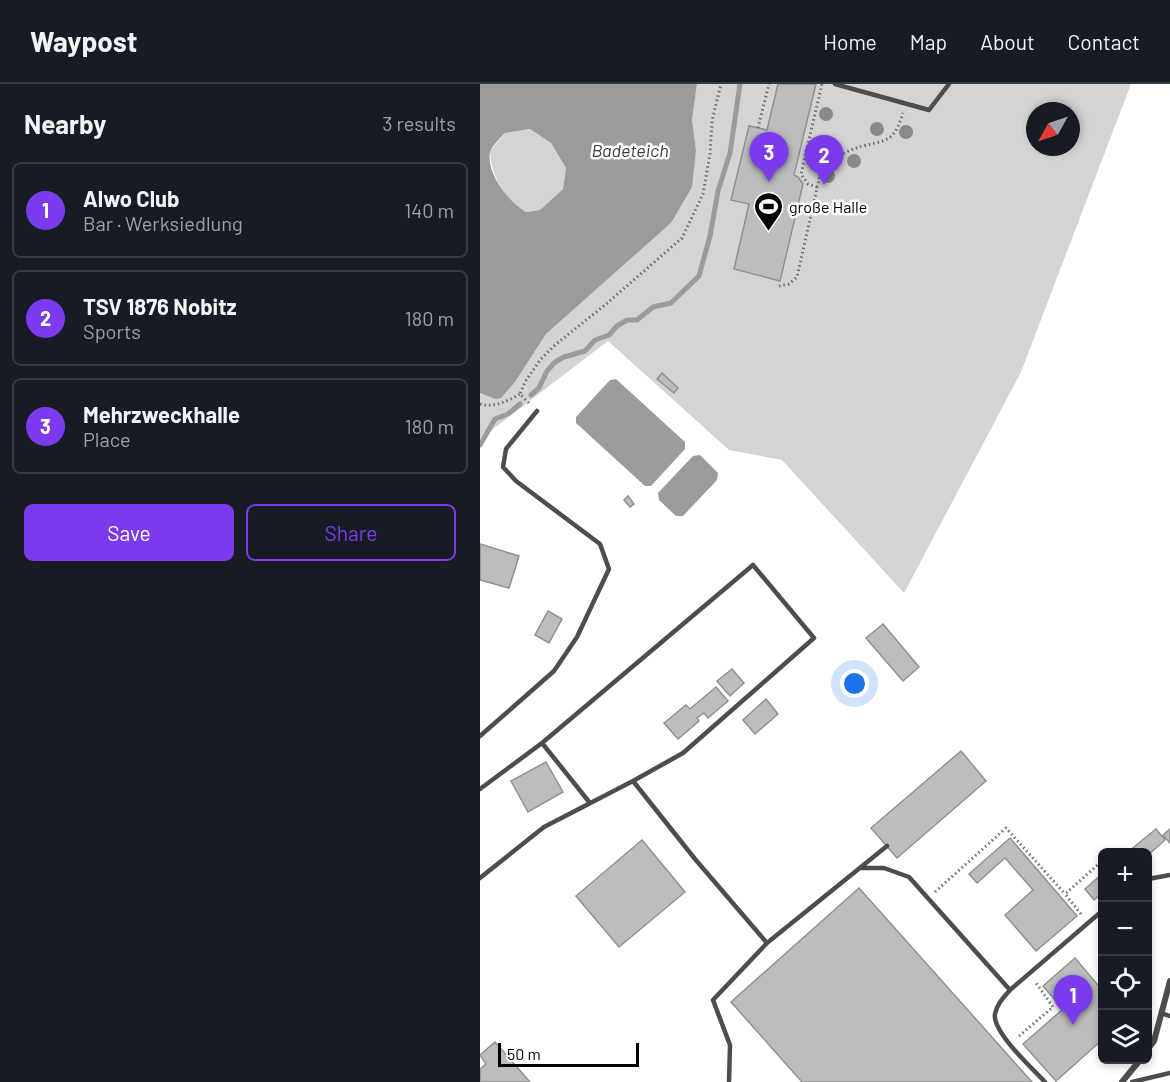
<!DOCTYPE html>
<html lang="en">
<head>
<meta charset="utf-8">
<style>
	body { margin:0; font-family:Barlow,sans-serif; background:#242831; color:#f1f3f6 }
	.controls { position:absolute; right:18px; bottom:18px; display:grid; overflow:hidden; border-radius:9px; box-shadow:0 3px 9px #0003 }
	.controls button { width:54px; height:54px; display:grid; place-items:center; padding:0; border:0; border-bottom:2px solid #363941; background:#171b24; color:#f1f3f6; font:30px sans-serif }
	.compass { position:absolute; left:546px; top:18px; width:54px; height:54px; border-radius:50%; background:#171b24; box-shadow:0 3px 9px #0003; rotate:230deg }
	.scale { position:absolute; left:18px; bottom:15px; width:141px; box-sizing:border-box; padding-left:6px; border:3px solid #000; border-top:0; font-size:16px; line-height:21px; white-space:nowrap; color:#000; -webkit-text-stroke:4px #fff; paint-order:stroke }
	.you { position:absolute; left:375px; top:600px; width:21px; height:21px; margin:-15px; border:4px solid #fff; border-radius:50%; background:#1a73e8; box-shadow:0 0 0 9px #1a73e833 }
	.badge { display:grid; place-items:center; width:39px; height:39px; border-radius:50%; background:#7c3aed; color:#fff; font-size:20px; font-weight:700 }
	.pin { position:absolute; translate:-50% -50px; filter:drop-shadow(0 2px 3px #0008) }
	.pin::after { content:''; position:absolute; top:32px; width:21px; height:18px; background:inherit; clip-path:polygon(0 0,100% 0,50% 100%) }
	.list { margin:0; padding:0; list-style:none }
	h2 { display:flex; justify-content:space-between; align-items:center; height:78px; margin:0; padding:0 24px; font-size:26px }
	h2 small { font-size:20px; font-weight:400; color:#9ea1a6 }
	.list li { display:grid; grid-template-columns:39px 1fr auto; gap:18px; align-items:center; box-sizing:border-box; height:96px; margin:0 12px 12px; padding:0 12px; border:2px solid #363941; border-radius:9px }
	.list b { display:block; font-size:22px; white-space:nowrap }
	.list p { margin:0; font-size:20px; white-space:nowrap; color:#9ea1a6 }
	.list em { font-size:20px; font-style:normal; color:#9ea1a6 }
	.actions { display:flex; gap:12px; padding:18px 24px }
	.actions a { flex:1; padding:14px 0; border:2px solid #7c3aed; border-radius:9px; text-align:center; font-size:21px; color:#7c3aed }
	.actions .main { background:#7c3aed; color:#fff }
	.icon { flex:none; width:33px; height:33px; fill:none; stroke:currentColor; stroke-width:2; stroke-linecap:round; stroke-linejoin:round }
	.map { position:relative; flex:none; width:690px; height:998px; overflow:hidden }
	header { display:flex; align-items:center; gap:36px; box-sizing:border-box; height:84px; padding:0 30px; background:#171b24; border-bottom:2px solid #363941 }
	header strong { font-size:28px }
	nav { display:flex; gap:33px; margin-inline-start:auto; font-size:21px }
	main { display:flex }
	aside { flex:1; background:#171b24 }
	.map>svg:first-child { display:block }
</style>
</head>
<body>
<header>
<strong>Waypost</strong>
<nav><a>Home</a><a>Map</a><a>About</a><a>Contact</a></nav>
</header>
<main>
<aside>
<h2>Nearby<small>3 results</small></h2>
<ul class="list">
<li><span class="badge">1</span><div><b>Alwo Club</b><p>Bar · Werksiedlung</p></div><em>140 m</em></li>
<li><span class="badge">2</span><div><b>TSV 1876 Nobitz</b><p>Sports</p></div><em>180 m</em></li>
<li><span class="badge">3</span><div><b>Mehrzweckhalle</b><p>Place</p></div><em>180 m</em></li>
</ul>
<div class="actions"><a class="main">Save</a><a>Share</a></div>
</aside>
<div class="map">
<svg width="690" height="998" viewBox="0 0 690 998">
	<rect width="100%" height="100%" fill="#fff"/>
	<path fill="#d4d4d4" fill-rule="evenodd" d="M 217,0 L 651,0 L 541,288 L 424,509 L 302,376 L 249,366 L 128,257 L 0,355 L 0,309 L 15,315 L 35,298 L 66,250 L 191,139 L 216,66 L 212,36 ZM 555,27 L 591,27 L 591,63 L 555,63 Z
		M 50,45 L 71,59 L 86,84 L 83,105 L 60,126 L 45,128 C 24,115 11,92 10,67 L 25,49 Z"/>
	<path fill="#9b9b9b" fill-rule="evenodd" d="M 0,0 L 217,0 L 212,36 L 216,66 L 212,103 L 191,139 L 66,250 L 35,298 L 21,314 L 15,315 L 0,309 ZM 50,45 L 71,59 L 86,84 L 83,105 L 60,126 L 46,128 C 29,118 6,90 10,68 C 12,62 20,54 25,49 Z
		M 136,295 L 205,358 L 205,365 L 171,402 L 165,402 L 96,339 L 96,333 L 130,296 Z
		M 220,371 L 238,389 L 237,396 L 203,432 L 196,432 L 179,416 L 178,409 L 213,372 Z"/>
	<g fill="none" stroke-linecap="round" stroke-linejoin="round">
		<path stroke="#9b9b9b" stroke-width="5" d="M 51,311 L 59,304 L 67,287 L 75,278 L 84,273 L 105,267 L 115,256 L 129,251 L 137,242 L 147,236 L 157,236 L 173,223 L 191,219 L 219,192 L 230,152 L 238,107 L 250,69 L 260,0
			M 0,361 L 15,335 L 28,330 L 40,320"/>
	</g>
	<path fill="#bdbdbd" stroke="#919191" stroke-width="1.5" d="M 298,0 L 336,0 L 314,91 L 318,93 L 323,100 L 300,197 L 254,185 L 269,120 L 251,116 L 269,42 L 287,46 Z
		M 182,289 L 198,304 L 194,309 L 177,295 Z
		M 148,412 L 154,420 L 150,423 L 144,416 Z
		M 0,460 L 39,472 L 29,504 L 0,496 Z
		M 68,527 L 82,535 L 69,559 L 55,551 Z
		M 403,540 L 439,583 L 423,597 L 386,554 Z
		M 252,585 L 264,599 L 250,612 L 237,597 Z
		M 236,603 L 248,617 L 228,634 L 224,629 L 217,634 L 219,637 L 198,655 L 184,639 L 206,621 L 210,625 Z
		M 286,615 L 298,630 L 275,650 L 263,636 Z
		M 481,667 L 506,697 L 417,774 L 391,744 Z
		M 66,678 L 83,708 L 48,728 L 31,697 Z
		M 676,745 L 685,756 L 668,771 L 668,768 L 648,768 Z
		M 690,745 L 690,759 L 683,751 Z
		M 530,754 L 597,832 L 556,867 L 525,831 L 553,806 L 525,774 L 497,799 L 489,790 Z
		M 162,756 L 205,808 L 139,863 L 96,812 Z
		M 622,790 L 622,809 L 614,816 L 605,805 Z
		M 379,804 L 552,998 L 322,998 L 251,918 Z
		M 595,874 L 622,906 L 622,956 L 576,997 L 543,960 L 583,925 L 563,902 Z
		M 15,958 L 50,998 L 0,998 L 0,985 L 6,980 L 0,971 Z"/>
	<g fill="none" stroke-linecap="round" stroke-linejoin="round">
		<path stroke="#6f6f6f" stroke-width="3" stroke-dasharray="1.5 3" stroke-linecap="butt" d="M 278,44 L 289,0
			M 337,103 L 328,100 L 321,90 L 342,0
			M 299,202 L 309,200 L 317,193 L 340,91 C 352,73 367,66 387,61 C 394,59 403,58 409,54 C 417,48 420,38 423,29
			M 49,319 L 40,310 L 45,298 L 60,276 L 75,261 L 125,221 L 202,154 L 223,110 L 230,70 L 232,37 L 241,0
			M 0,320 C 14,324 28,317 40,310
			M 455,808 L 526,744 L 585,810
			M 601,830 L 585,810 L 622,777
			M 539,952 L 573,923 L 556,899"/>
		<path stroke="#4d4d4d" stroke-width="4.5" d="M 355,0 L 449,26 L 469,0
			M 0,652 L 74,587 L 97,553 L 129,485 L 120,460 L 36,397 L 23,383 L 26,365 L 57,327
			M 153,697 L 215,775 L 287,859
			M 0,705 L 62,659 L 110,719
			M 381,784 L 404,784 L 429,793 L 530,906
			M 0,794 L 64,743 L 153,697 L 203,669 L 334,554 L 273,481 L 62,659
			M 668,795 L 690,791
			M 681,929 L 690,932
			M 249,998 L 250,961 L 233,916 L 287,859 L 407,762
			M 565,998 C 553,985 512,948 515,930 C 517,920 523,914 530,906 L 622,827
			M 652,998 L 690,989"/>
		<path stroke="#4d4d4d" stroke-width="6" d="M 668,965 L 674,957 L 690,897
			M 642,998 L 660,976"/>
	</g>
	<g fill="#8a8a8a">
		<circle cx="346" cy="30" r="7"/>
		<circle cx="397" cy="45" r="7"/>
		<circle cx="426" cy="48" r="7"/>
		<circle cx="345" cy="60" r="7"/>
		<circle cx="374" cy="77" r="7"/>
		<circle cx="348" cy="92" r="7"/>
	</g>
	<defs>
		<symbol id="stadium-pin" viewBox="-11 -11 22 30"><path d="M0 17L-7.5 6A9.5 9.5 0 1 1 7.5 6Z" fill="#000" stroke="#fff"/><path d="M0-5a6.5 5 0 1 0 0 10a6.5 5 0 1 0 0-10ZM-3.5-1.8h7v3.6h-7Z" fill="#fff"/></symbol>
	</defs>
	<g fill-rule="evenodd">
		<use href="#stadium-pin" x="272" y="106" width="33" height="45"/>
	</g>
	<g text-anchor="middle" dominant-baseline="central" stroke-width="5" stroke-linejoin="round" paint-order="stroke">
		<g font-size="16" fill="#000" stroke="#fff" text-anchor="start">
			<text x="309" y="122">große Halle</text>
		</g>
		<g font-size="18" font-style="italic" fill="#3c3c3c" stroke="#fff">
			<text x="150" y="66">Badeteich</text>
		</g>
	</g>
</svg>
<div class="controls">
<button>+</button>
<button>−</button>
<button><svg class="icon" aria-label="locate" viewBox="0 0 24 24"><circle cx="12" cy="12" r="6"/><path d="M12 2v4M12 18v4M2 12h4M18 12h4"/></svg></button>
<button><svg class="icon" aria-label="layers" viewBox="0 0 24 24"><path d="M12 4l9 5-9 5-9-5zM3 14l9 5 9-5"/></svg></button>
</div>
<svg class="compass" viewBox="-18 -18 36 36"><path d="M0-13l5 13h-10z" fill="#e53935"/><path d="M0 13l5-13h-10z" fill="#9ea1a6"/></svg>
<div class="scale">50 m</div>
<div class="you"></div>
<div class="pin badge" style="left:593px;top:941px">1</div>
<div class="pin badge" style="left:344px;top:101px">2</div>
<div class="pin badge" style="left:289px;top:98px">3</div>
</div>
</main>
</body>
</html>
